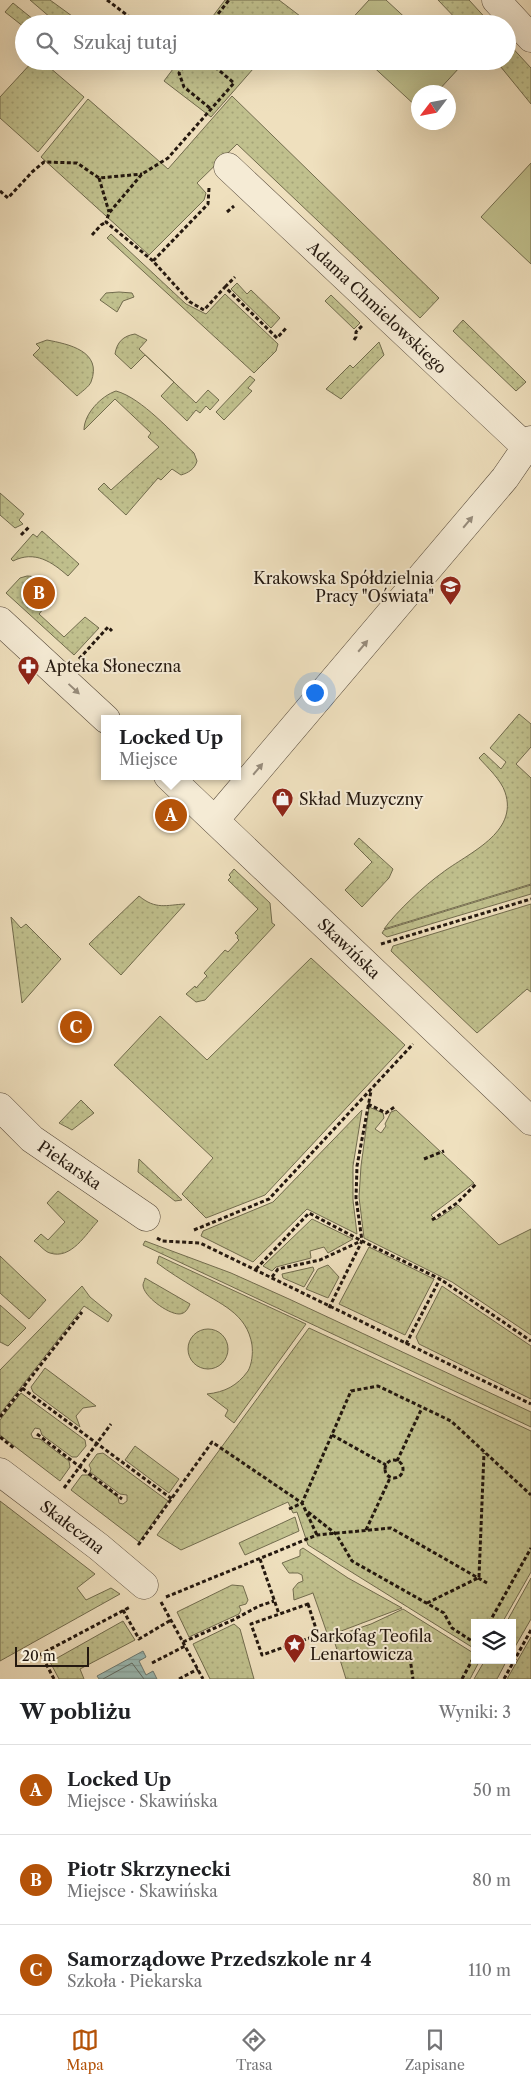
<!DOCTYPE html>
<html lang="pl">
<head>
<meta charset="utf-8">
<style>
	body { margin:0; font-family:"Libre Caslon Text",serif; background:#f2f2f2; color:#202124 }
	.controls { position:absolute; right:15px; bottom:15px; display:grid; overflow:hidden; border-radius:0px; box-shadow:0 5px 20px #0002 }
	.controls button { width:45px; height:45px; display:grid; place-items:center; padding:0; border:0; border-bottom:1px solid #e0e0e0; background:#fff; color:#202124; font:25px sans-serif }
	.compass { position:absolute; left:411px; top:85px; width:45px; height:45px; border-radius:50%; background:#fff; box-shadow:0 5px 20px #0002; rotate:238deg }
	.scale { position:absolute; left:15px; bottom:12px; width:74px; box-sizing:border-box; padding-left:5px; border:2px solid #24180f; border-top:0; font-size:14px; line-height:18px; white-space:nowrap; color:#24180f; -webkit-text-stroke:4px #f5ebd5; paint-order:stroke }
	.you { position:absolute; left:314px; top:692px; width:18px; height:18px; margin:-12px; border:4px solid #fff; border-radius:50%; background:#1a73e8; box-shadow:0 0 0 8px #1a73e833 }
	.badge { display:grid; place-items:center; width:32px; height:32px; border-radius:50%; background:#b45309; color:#fff; font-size:16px; font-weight:700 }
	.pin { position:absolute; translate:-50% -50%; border:2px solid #fff; box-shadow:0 1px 5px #0006 }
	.popup { position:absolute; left:101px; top:715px; width:140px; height:65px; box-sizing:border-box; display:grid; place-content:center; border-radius:0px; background:#fff; filter:drop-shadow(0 1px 4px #0005); font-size:16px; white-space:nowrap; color:#757577 }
	.popup b { font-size:19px; color:#202124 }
	.popup::after { content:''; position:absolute; left:50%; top:100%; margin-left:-10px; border:10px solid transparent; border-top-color:#fff }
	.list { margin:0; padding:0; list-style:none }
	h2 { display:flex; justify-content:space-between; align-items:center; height:65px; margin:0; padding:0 20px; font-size:21px }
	h2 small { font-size:16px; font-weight:400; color:#757577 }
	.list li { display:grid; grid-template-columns:32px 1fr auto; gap:15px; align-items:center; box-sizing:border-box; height:90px; padding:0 20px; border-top:1px solid #e0e0e0 }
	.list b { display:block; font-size:19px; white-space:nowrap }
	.list p { margin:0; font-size:16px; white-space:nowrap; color:#757577 }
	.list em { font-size:16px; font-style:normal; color:#757577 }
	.icon { flex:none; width:28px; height:28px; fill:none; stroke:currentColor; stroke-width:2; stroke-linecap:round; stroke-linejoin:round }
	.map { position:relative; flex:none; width:531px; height:1679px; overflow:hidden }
	.search { position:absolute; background:#fff; box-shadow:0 5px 20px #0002; left:15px; right:15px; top:15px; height:55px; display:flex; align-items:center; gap:12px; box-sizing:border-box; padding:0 18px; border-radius:28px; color:#757577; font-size:19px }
	.sheet { height:335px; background:#fff }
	nav { display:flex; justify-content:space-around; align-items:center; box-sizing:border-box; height:70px; border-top:1px solid #e0e0e0; background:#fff; font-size:14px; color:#757577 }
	nav a { display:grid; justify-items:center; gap:2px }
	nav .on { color:#b45309 }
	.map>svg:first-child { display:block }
</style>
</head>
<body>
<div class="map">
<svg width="531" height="1679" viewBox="0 0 531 1679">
	<defs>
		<pattern id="green-dots" width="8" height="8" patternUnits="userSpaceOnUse" patternTransform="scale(1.25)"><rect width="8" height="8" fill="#c0c08d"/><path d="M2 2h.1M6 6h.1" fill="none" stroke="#a5a478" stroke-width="1.8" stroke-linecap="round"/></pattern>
		<pattern id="water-rules" width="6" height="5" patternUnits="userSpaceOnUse" patternTransform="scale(1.25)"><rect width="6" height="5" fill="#9abcb7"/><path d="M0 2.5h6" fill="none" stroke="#85a19c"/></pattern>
	</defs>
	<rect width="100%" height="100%" fill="#efe0be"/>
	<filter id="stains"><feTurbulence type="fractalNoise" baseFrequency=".004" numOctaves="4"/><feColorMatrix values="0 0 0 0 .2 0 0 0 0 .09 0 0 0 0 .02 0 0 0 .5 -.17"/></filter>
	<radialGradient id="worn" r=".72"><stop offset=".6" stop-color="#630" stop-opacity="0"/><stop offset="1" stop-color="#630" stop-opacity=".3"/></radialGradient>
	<path fill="url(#green-dots)" stroke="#726c4e" d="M 30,0 L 50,0 L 83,24 L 58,24 Z
		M 225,0 L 279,0 L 300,16 L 293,24 L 207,24 Z
		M 438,0 L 469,0 L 491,24 L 461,24 Z
		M 13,3 L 39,24 L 24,24 L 24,27 L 5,12 Z
		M 507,42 L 531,68 L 531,104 L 496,61 L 507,61 Z
		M 33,61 L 42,61 L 84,97 L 38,152 L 0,118 L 0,97 Z
		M 179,61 L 260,61 L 211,117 L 164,81 Z
		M 232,96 L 439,298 L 420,318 L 237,144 L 197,183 L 206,193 L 204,200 L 149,255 L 41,157 L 88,99 L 168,169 Z
		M 111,234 L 186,304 L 206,314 L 225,294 L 278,344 L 276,351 L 254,373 L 107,238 Z
		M 237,283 L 247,294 L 251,290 L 280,318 L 271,328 L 231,289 Z
		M 119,292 L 132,293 L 134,297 L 123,301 L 117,312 L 100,300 L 106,293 Z
		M 331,295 L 360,323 L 354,329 L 325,301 Z
		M 463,320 L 526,382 L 516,391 L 453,331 Z
		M 135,334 L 147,340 L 139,349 L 196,403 L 208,390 L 219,400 L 210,410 L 206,406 L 200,413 L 196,410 L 187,421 L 161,396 L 174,382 L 145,355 L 131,369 L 115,354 C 117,342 123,336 135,334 Z
		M 47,340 C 68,344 103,351 91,382 C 89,387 81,392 77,396 L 33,355 L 40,348 L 36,344 Z
		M 379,342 L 384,355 L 341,399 L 326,389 L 350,365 L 353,368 Z
		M 250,376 L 255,380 L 248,388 L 252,391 L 224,420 L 216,412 Z
		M 116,391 C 142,398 173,434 194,453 L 197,461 C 195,469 188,473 181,475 L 172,469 L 161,480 L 158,478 L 126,515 L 98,489 L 104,483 L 111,490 L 159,447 L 148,437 L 151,433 L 115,399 L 84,430 C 84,414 101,396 116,391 Z
		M 0,493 L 24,514 L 19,520 L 23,524 L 15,528 L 0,515 Z
		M 42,531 L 79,564 L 68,576 C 52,562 35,550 13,561 L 11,559 L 33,534 L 37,537 Z
		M 27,576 C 40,576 56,586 49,602 C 47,606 42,610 39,614 L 64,637 L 85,617 L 99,628 L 74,655 L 6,593 L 20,578 Z
		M 519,714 L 531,724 L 531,747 L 516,764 L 531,778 L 531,884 L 384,929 C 396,912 425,885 442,873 C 468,853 519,833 505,792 C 501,780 488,768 479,758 L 484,753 L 501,769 L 506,762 L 490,748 Z
		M 359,838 L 393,869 L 389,878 L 362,907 L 345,890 L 372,862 L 354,844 Z
		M 234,869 L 270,903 L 272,923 L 275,925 L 205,1000 L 196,1002 L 186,994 L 195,986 L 196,988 L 207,976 L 204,973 L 225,950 L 228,952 L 239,940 L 237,938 L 238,936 L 235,933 L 258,909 L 228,880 L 231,877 L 229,875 Z
		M 531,885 L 531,894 L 387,937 L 382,933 L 384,930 Z
		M 139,896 C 156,910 166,905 185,904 L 121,975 L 89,944 Z
		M 531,904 L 531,992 L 527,989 L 477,1033 L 391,951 L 393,946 Z
		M 11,917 L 21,928 L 26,924 L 61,959 L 22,1003 Z
		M 311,958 L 405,1045 L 265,1195 L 206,1218 L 182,1194 L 213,1158 L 114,1065 L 160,1016 L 207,1060 Z
		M 81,1100 L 94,1113 L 72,1130 L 59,1123 Z
		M 369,1107 L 383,1113 L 384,1118 L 375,1129 L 381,1133 L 386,1126 L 385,1124 L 391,1112 L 396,1110 L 474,1183 L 431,1215 L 436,1220 L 458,1205 L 499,1245 L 531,1229 L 531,1335 L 452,1282 L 364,1238 L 359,1197 L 361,1166 Z
		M 362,1110 L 353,1166 L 353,1200 L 357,1234 L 307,1209 L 253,1262 L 201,1236 L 203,1231 L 273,1202 Z
		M 139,1159 L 182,1200 L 175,1201 L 138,1172 Z
		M 58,1191 L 98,1221 C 86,1234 71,1260 50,1253 C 45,1252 39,1244 34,1241 L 41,1234 L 48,1240 L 65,1222 L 47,1203 Z
		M 312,1219 L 353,1239 L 328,1253 L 324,1247 L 310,1251 L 311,1258 L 276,1267 L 272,1271 L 263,1266 Z
		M 145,1241 L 231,1273 L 289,1299 L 531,1412 L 531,1427 L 143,1245 Z
		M 369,1247 L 434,1279 L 405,1335 L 339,1304 Z
		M 0,1256 L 46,1300 L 29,1319 L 0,1293 Z
		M 159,1256 L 306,1324 L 234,1423 L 225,1416 L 228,1410 L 207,1394 C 225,1392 237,1386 248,1371 C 252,1364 253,1353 252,1345 C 247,1313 220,1304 195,1288 C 182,1280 169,1272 157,1263 Z
		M 328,1265 L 339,1277 L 328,1298 L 306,1289 L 318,1269 Z
		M 313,1267 L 314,1270 L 304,1287 L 283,1278 L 282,1274 Z
		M 145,1278 L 190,1304 C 188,1309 185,1314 179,1314 C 168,1314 143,1296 143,1285 C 143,1283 145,1280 145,1278 Z
		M 82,1286 L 90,1297 L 112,1315 L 108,1322 L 84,1306 L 0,1414 L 0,1370 Z
		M 442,1286 L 531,1346 L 531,1399 L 419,1344 L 416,1337 Z
		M 0,1305 L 26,1328 L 8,1346 L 0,1342 Z
		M 309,1328 L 531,1431 L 531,1572 L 502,1623 L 475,1623 L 475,1649 L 308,1545 L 297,1512 L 293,1513 L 288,1502 L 181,1550 L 157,1535 Z
		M188 1349a20 20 0 1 1 40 0a20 20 0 1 1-40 0Z
		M 45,1368 L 96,1406 L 83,1408 L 76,1416 L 80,1427 L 33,1392 L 31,1387 Z
		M 21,1393 L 85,1440 L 86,1446 L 77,1457 L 72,1457 L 42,1435 L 40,1429 L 35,1428 L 31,1434 L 33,1438 L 40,1439 L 69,1461 L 70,1467 L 60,1481 L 0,1435 L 0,1420 Z
		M 135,1446 L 179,1479 L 169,1493 L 125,1460 Z
		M 103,1453 L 168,1501 L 139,1542 L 71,1490 L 82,1475 L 88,1475 L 118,1497 L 119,1503 L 123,1504 L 127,1501 L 127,1495 L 120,1494 L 90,1472 L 91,1469 L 89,1465 L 97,1454 Z
		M 0,1501 L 95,1574 L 77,1588 L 86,1600 L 111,1588 L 120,1594 L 0,1661 Z
		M 295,1517 L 299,1531 L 245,1555 L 239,1543 Z
		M 303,1548 L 348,1578 L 402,1608 L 328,1636 L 313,1593 L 294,1600 L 293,1589 L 298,1583 L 303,1581 L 302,1575 L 298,1573 L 289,1573 L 282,1563 L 300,1556 L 300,1550 Z
		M 531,1578 L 531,1619 L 512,1652 L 512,1623 L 506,1623 Z
		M 232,1585 L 243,1586 L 248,1600 L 246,1604 L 239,1606 L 241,1610 L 239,1614 L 189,1637 L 177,1612 Z
		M 403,1609 L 475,1654 L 475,1660 L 480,1660 L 470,1679 L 346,1679 L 333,1637 L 371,1624 Z
		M 123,1621 L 135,1640 L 80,1669 L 84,1679 L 59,1679 L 50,1662 Z
		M 234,1624 L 240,1629 L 254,1679 L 210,1679 L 193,1644 Z
		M 531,1637 L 531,1679 L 507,1679 Z
		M 485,1660 L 507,1660 L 497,1679 L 474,1679 Z"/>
	<path fill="#c0c08d" stroke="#726c4e" d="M 369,0 L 386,0 L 412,24 L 347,24 Z
		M 367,61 L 453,61 L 460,67 L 437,92 L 418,92 L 418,108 Z
		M 531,163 L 531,264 L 481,217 Z"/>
	<path fill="url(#water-rules)" stroke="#6b7a74" d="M 143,1651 L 146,1657 L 139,1661 L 146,1675 L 153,1671 L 157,1679 L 99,1679 L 97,1676 Z"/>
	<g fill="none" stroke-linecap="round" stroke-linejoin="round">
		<path stroke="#5f6a63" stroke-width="1" d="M 103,1679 L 132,1663 L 144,1679"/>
		<defs>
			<g id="minor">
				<path d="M 496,0 L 531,38"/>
				<path id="s1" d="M 228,167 L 526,447"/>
				<path d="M 0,621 L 106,719"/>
				<path id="s2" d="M 168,776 L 531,1121"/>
				<path d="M 215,820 L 505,478 L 531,440"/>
				<path id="s3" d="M 0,1107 L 32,1139 L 146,1217"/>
				<path id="s4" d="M 0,1472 L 99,1547 L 144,1585"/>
			</g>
		</defs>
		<use href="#minor" stroke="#574a3b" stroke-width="29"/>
		<path stroke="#24180f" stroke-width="3" stroke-dasharray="4 2.5" stroke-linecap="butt" d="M 107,0 L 139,24
			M 210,24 L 229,0
			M 187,61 L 179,73 L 184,87 L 211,109
			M 99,178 L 109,212
			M 209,188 L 208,204 L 153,261 L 190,302 L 204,310 L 225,287 L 277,338 L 287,327
			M 0,191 L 8,198 L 32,172 L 44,162 L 77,163 L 99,178 L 142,174
			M 227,212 L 234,206
			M 92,235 L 101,225 L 106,222
			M 153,261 L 106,222 L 109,213 L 142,174 L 168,158 L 234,83 L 208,61
			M 225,287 L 235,277
			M 354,340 L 356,337 L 356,332 L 362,326
			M 21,535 L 30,526
			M 79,659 L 108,627 L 112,631
			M 381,944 L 531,899
			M 368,1104 L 386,1113 L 396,1106
			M 424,1159 L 444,1151
			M 432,1220 L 457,1203 L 477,1183
			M 194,1230 L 269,1199 L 413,1044
			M 157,1238 L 162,1241 L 200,1243 L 531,1404
			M 256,1269 L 309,1213 L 362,1241 L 440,1279 L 531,1341
			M 272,1277 L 278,1269 L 320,1260 L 361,1241
			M 329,1308 L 362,1241 L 356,1198 L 357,1166 L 371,1091
			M 406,1344 L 440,1279
			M 22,1388 L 172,1499
			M 0,1417 L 82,1312
			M 37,1434 L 122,1499
			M 332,1435 L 386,1465
			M 0,1437 L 15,1449
			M385 1469a9 9 0 1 1 18 0a9 9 0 1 1-18 0Z
			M 397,1461 L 422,1408
			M 64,1488 L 111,1424
			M 289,1509 L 302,1503 L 351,1391 L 378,1386 L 451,1421 L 531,1495
			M 308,1512 L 336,1534 L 352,1561 L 444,1613 L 452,1628 L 475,1643
			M 366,1530 L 390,1478
			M 138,1543 L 139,1544 L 212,1442 L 302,1503 L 317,1535
			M 260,1559 L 279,1614
			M 479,1577 L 484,1453
			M 166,1597 L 317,1535 L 391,1528 L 487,1583
			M 161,1602 L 203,1679
			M 427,1603 L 478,1578
			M 308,1604 L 318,1635 L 262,1655 L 251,1624 Z
			M 123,1610 L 139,1639 L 171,1620
			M 489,1623 L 531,1548
			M 183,1642 L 233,1620 L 259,1606 L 274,1601
			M 409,1651 L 413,1679
			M 152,1663 L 185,1646
			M 54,1679 L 41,1654 L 130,1607
			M 179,1679 L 198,1669
			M 462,1679 L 475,1655
			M 504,1679 L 531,1630"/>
		<use href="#minor" stroke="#f5ebd5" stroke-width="28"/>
	</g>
	<defs><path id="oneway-solid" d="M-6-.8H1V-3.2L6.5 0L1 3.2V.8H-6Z" transform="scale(1.25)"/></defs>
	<g fill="#978c7c">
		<use href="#oneway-solid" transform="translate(468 522) rotate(-50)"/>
		<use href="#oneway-solid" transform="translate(363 646) rotate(-50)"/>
		<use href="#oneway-solid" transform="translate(74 689) rotate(43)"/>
		<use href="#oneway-solid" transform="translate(258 769) rotate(-50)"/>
	</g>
	<defs>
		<symbol id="school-pin" viewBox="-11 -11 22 30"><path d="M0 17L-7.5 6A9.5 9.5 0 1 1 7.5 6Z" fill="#8f2418" stroke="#f5ebd5"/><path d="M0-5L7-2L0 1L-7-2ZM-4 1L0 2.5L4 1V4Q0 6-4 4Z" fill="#fff"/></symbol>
		<symbol id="pharmacy-pin" viewBox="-11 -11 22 30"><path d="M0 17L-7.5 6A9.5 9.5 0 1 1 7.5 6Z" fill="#8f2418" stroke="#f5ebd5"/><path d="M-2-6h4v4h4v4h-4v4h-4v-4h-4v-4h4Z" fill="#fff"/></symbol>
		<symbol id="shop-pin" viewBox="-11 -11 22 30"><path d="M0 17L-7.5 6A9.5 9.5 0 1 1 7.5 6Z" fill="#8f2418" stroke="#f5ebd5"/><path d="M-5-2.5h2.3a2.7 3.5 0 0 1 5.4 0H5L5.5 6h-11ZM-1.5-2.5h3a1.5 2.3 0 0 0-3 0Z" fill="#fff"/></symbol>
		<symbol id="sight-pin" viewBox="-11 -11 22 30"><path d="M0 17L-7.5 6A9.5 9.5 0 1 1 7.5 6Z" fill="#8f2418" stroke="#f5ebd5"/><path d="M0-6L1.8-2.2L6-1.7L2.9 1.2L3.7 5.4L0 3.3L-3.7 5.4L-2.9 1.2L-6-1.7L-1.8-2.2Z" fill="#fff"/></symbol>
	</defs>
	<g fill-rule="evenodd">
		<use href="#school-pin" x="438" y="574" width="25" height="34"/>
		<use href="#pharmacy-pin" x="16" y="654" width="25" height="34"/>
		<use href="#shop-pin" x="270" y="786" width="25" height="34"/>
		<use href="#sight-pin" x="282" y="1632" width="25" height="34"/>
	</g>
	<g text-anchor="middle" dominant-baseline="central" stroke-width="4" stroke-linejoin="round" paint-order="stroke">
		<g font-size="16" fill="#24180f" stroke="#f5ebd5">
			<text stroke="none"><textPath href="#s1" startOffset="205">Adama Chmielowskiego</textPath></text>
			<text stroke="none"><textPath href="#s2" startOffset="250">Skawińska</textPath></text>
			<text stroke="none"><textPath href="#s3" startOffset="91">Piekarska</textPath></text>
			<text stroke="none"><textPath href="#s4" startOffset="91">Skałeczna</textPath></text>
		</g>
		<g font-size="16" fill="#24180f" stroke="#f5ebd5" text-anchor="start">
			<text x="434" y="578" text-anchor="end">Krakowska Spółdzielnia<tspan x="434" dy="18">Pracy "Oświata"</tspan></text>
			<text x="45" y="666">Apteka Słoneczna</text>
			<text x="299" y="799">Skład Muzyczny</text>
			<text x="310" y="1636">Sarkofag Teofila<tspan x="310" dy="18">Lenartowicza</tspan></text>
		</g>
	</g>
	<rect width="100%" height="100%" filter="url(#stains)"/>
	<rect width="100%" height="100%" fill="url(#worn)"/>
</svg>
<div class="controls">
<button><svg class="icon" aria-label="layers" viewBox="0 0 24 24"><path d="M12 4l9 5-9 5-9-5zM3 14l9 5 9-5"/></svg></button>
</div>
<svg class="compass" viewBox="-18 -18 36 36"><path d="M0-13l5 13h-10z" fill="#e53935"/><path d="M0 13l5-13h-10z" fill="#757577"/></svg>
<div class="scale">20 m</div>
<div class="you"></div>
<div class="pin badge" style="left:171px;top:815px">A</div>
<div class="popup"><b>Locked Up</b>Miejsce</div>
<div class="pin badge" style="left:39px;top:593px">B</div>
<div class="pin badge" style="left:76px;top:1027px">C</div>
<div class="search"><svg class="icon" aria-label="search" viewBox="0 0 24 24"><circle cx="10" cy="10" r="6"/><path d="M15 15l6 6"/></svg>Szukaj tutaj</div>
</div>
<section class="sheet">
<h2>W pobliżu<small>Wyniki: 3</small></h2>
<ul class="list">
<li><span class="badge">A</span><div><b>Locked Up</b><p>Miejsce · Skawińska</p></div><em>50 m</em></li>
<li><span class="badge">B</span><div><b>Piotr Skrzynecki</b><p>Miejsce · Skawińska</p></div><em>80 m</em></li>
<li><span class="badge">C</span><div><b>Samorządowe Przedszkole nr 4</b><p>Szkoła · Piekarska</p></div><em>110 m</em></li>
</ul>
</section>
<nav>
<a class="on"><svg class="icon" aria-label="map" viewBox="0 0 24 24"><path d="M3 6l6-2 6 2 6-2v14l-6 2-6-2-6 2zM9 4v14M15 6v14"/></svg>Mapa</a>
<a><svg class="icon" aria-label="directions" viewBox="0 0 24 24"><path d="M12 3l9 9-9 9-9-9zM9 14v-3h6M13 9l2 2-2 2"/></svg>Trasa</a>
<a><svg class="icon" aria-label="saved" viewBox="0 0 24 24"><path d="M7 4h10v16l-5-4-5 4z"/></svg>Zapisane</a>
</nav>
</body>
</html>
